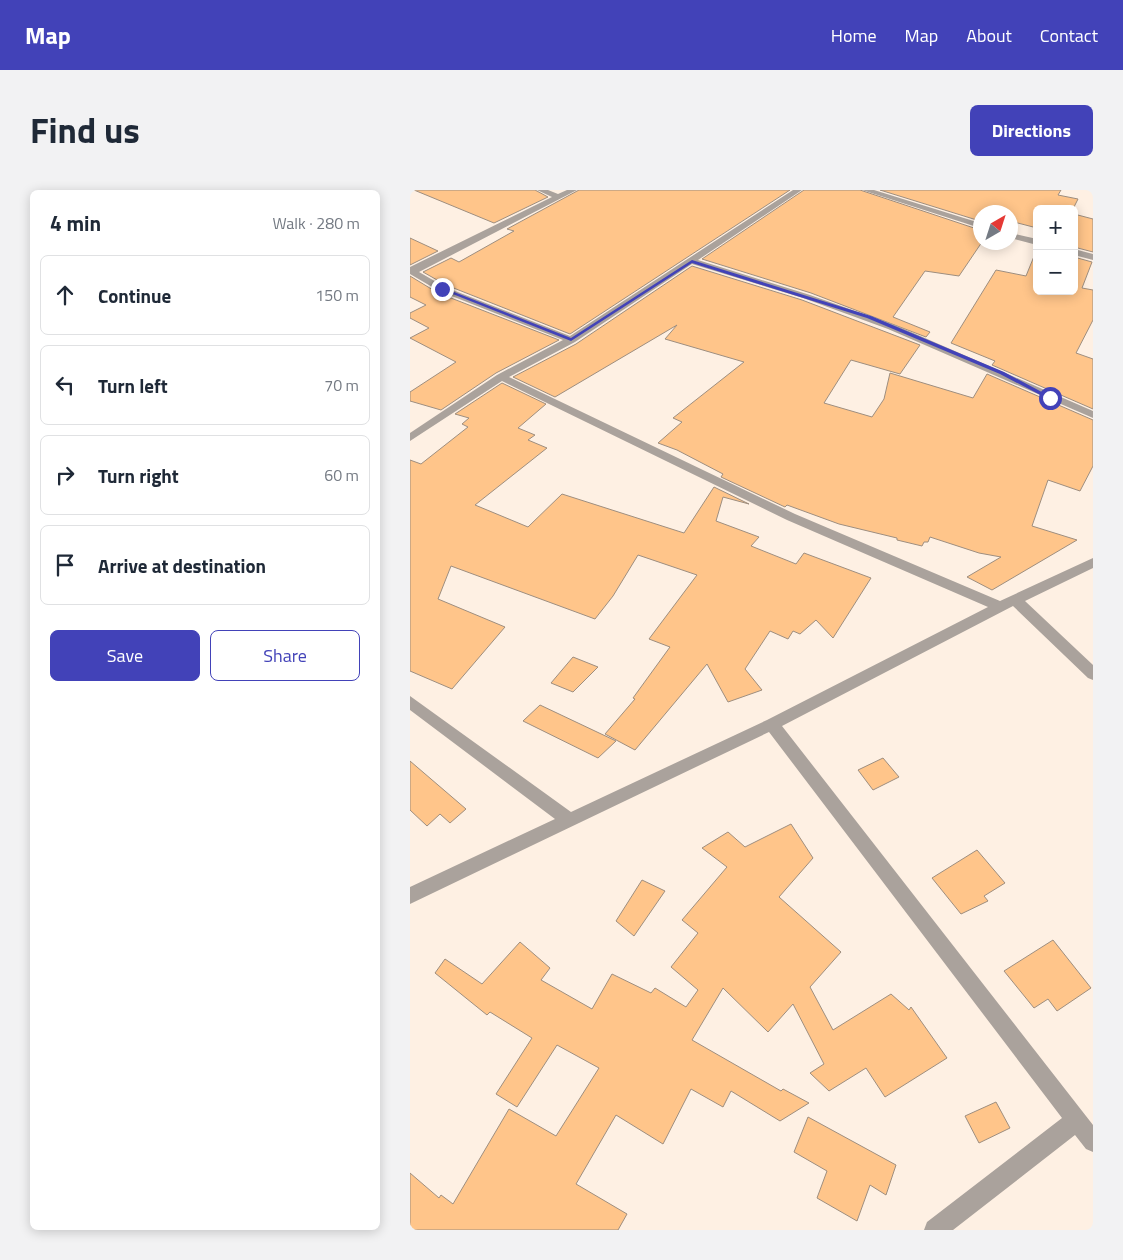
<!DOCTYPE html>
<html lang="en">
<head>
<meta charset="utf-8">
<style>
	body { margin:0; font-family:"Titillium Web",sans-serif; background:#f2f2f3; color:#1f2937 }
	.controls { position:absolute; right:15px; top:15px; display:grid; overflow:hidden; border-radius:8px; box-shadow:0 2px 12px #0003 }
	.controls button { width:45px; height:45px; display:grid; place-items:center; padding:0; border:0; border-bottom:1px solid #e0e1e3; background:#fff; color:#1f2937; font:25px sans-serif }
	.compass { position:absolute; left:563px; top:15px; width:45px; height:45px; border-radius:50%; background:#fff; box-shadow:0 2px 12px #0003; rotate:39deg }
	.stop { position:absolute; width:15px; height:15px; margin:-11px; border:4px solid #4242b8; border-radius:50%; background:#fff }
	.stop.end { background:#4242b8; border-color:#fff; box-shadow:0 1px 5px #0008 }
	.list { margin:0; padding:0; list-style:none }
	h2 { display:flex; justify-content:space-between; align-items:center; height:65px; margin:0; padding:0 20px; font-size:21px }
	h2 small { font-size:16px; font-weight:400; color:#747a83 }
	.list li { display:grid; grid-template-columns:32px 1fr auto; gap:15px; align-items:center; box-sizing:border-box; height:80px; margin:0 10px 10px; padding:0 10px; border:1px solid #e0e1e3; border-radius:8px }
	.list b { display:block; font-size:19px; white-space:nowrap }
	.list em { font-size:16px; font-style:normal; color:#747a83 }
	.actions { display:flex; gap:10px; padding:15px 20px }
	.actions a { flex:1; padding:11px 0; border:1px solid #4242b8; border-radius:8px; text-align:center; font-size:18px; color:#4242b8 }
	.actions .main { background:#4242b8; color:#fff }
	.icon { flex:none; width:28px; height:28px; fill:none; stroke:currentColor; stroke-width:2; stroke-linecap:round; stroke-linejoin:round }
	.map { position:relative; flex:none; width:683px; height:1040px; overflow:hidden; border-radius:8px }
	header { display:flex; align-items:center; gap:30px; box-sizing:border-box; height:70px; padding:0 25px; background:#4242b8; color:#fff }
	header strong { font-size:24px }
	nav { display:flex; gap:28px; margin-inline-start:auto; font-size:18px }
	.intro { display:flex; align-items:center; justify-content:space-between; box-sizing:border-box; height:120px; padding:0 30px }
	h1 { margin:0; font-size:35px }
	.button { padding:12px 22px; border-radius:8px; background:#4242b8; color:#fff; font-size:18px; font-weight:700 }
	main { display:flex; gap:30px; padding:0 30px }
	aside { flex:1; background:#fff; border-radius:8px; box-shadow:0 2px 12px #0003 }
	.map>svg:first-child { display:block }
</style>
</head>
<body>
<header>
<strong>Map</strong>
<nav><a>Home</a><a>Map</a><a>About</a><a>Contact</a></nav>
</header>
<div class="intro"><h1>Find us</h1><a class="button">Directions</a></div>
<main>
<aside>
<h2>4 min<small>Walk · 280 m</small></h2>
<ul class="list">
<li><svg class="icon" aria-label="ahead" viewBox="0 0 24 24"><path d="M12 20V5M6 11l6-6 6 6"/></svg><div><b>Continue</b></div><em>150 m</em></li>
<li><svg class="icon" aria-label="left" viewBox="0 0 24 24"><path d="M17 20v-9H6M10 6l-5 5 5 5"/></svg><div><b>Turn left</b></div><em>70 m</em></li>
<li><svg class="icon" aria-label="right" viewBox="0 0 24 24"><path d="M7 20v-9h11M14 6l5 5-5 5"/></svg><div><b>Turn right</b></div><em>60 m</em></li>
<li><svg class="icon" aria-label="arrive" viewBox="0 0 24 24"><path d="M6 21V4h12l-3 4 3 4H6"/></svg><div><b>Arrive at destination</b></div></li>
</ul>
<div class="actions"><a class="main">Save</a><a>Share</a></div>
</aside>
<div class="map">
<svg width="683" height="1040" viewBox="0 0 683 1040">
	<rect width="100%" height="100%" fill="#fef0e3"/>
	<path fill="#ffc58a" stroke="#9e8e7f" d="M 4,0 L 125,0 L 138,7 L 84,33 Z
		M 169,0 L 380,0 L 160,144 L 36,95 L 13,82 L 41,68 L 49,72 L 104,41 L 97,39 Z
		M 394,0 L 450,0 L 570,40 L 572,52 L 549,86 L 515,81 L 483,127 L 520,142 L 516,147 L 401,103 L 292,69 Z
		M 470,0 L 651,0 L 648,5 L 668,9 L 663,19 L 627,19 L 627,38 L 600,31 L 600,22 L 570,22 L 570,31 Z
		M 664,24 L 683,29 L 683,62 L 664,57 Z
		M 0,48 L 28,61 L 0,75 Z
		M 627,59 L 627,101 L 664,101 L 664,67 L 682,72 L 672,98 L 683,100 L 683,130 L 666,163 L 683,169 L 683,219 L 582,175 L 585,171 L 541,153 L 586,80 L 616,86 Z
		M 282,76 L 392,110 L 510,155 L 490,184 L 441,170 L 414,213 L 462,227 L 474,209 L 480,183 L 563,208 L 577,184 L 683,230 L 683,276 L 670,301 L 638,290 L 622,336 L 667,350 L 582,400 L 557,387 L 591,367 L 569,363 L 520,347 L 518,352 L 514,352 L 512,356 L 487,350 L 487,348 L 429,334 L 377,315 L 375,317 L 311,287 L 313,284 L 267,260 L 248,253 L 272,232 L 263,228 L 334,172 L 255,149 L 267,135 L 145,207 L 103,187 L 166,154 Z
		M 0,86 L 28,103 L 149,150 L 86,183 L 31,220 L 0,211 L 0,202 L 46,172 L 0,148 L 19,138 L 0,128 L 0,123 L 16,115 L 0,107 Z
		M 92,193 L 136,214 L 108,238 L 125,245 L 118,250 L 137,258 L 65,315 L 118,337 L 152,304 L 274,343 L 304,297 L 339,314 L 313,307 L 306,331 L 349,347 L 341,356 L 386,374 L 394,363 L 461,388 L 423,448 L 406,430 L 390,444 L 383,441 L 378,449 L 360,441 L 335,479 L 352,500 L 318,512 L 297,474 L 225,560 L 195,544 L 225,509 L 223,508 L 260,457 L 239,449 L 287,385 L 228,365 L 203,406 L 185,429 L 41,376 L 28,409 L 95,437 L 42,499 L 0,481 L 0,270 L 11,274 L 58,237 L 52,234 L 59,228 L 45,224 Z
		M 163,467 L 188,477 L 163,502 L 141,493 Z
		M 130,515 L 206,551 L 188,568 L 113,531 Z
		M 473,568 L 489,587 L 463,600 L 448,580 Z
		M 0,571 L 56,619 L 40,633 L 30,624 L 17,636 L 0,620 Z
		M 381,634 L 403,668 L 369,707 L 431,762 L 400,797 L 423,840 L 481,804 L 499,820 L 501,817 L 537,868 L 475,907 L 456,878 L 419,901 L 400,883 L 414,874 L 383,814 L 358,842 L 313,798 L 282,850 L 371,901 L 373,899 L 399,913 L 370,931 L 321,901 L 313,917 L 281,899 L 253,954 L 206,925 L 166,994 L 217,1024 L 208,1040 L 0,1040 L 0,983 L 29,1008 L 31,1005 L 43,1014 L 99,919 L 146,946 L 189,878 L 147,855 L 107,917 L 86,904 L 122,848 L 80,822 L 77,825 L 25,783 L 35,769 L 72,794 L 110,752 L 140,778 L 131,790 L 182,819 L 202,784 L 241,803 L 245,798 L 276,817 L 288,800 L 261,777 L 288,743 L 272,730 L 317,677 L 292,658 L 318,642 L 335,657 Z
		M 567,660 L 595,693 L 574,706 L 578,711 L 551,724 L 522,688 Z
		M 232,690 L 255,701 L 224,746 L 206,731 Z
		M 643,750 L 681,798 L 647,821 L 638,809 L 624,818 L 594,781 Z
		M 586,912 L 600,938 L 569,953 L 555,926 Z
		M 398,927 L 486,975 L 476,1005 L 460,995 L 447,1031 L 407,1008 L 417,981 L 384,962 Z"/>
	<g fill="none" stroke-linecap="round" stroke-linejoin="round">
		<path fill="#aaa29c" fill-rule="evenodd" d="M 127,0 L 138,0 L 148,4 L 157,0 L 167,0 L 9,82 L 35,97 L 160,146 L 383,0 L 392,0 L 288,70 L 400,105 L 485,135 L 683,221 L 683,228 L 478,139 L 393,108 L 282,74 L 165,152 L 99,187 L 385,324 L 590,411 L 683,368 L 683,378 L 615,411 L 683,475 L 683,490 L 678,488 L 603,416 L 372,536 L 683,935 L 683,962 L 676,959 L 665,945 L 543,1040 L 514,1040 L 517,1032 L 652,928 L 359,542 L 0,714 L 0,697 L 145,629 L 0,520 L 0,506 L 161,622 L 357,530 L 578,417 L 377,330 L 92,191 L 0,251 L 0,243 L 87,185 L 153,150 L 29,101 L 0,84 L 0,77 L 142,7 Z
			M 452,0 L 464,0 L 570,33 L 570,38 Z
			M 600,43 L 627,49 L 627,55 L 600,48 Z
			M 664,59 L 683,64 L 683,70 L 664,65 Z"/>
	</g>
	<path fill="#4242b8" d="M 282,70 L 461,126 L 594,182 L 643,208 L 638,209 L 590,184 L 457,128 L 282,73 L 161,151 L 30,99 L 34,98 L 161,148 Z"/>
</svg>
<div class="controls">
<button>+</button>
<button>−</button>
</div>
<svg class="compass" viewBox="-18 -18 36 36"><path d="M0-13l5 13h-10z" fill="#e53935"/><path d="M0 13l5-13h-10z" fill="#747a83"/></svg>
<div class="stop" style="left:640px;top:208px"></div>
<div class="stop end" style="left:32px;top:99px"></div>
</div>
</main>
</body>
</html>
